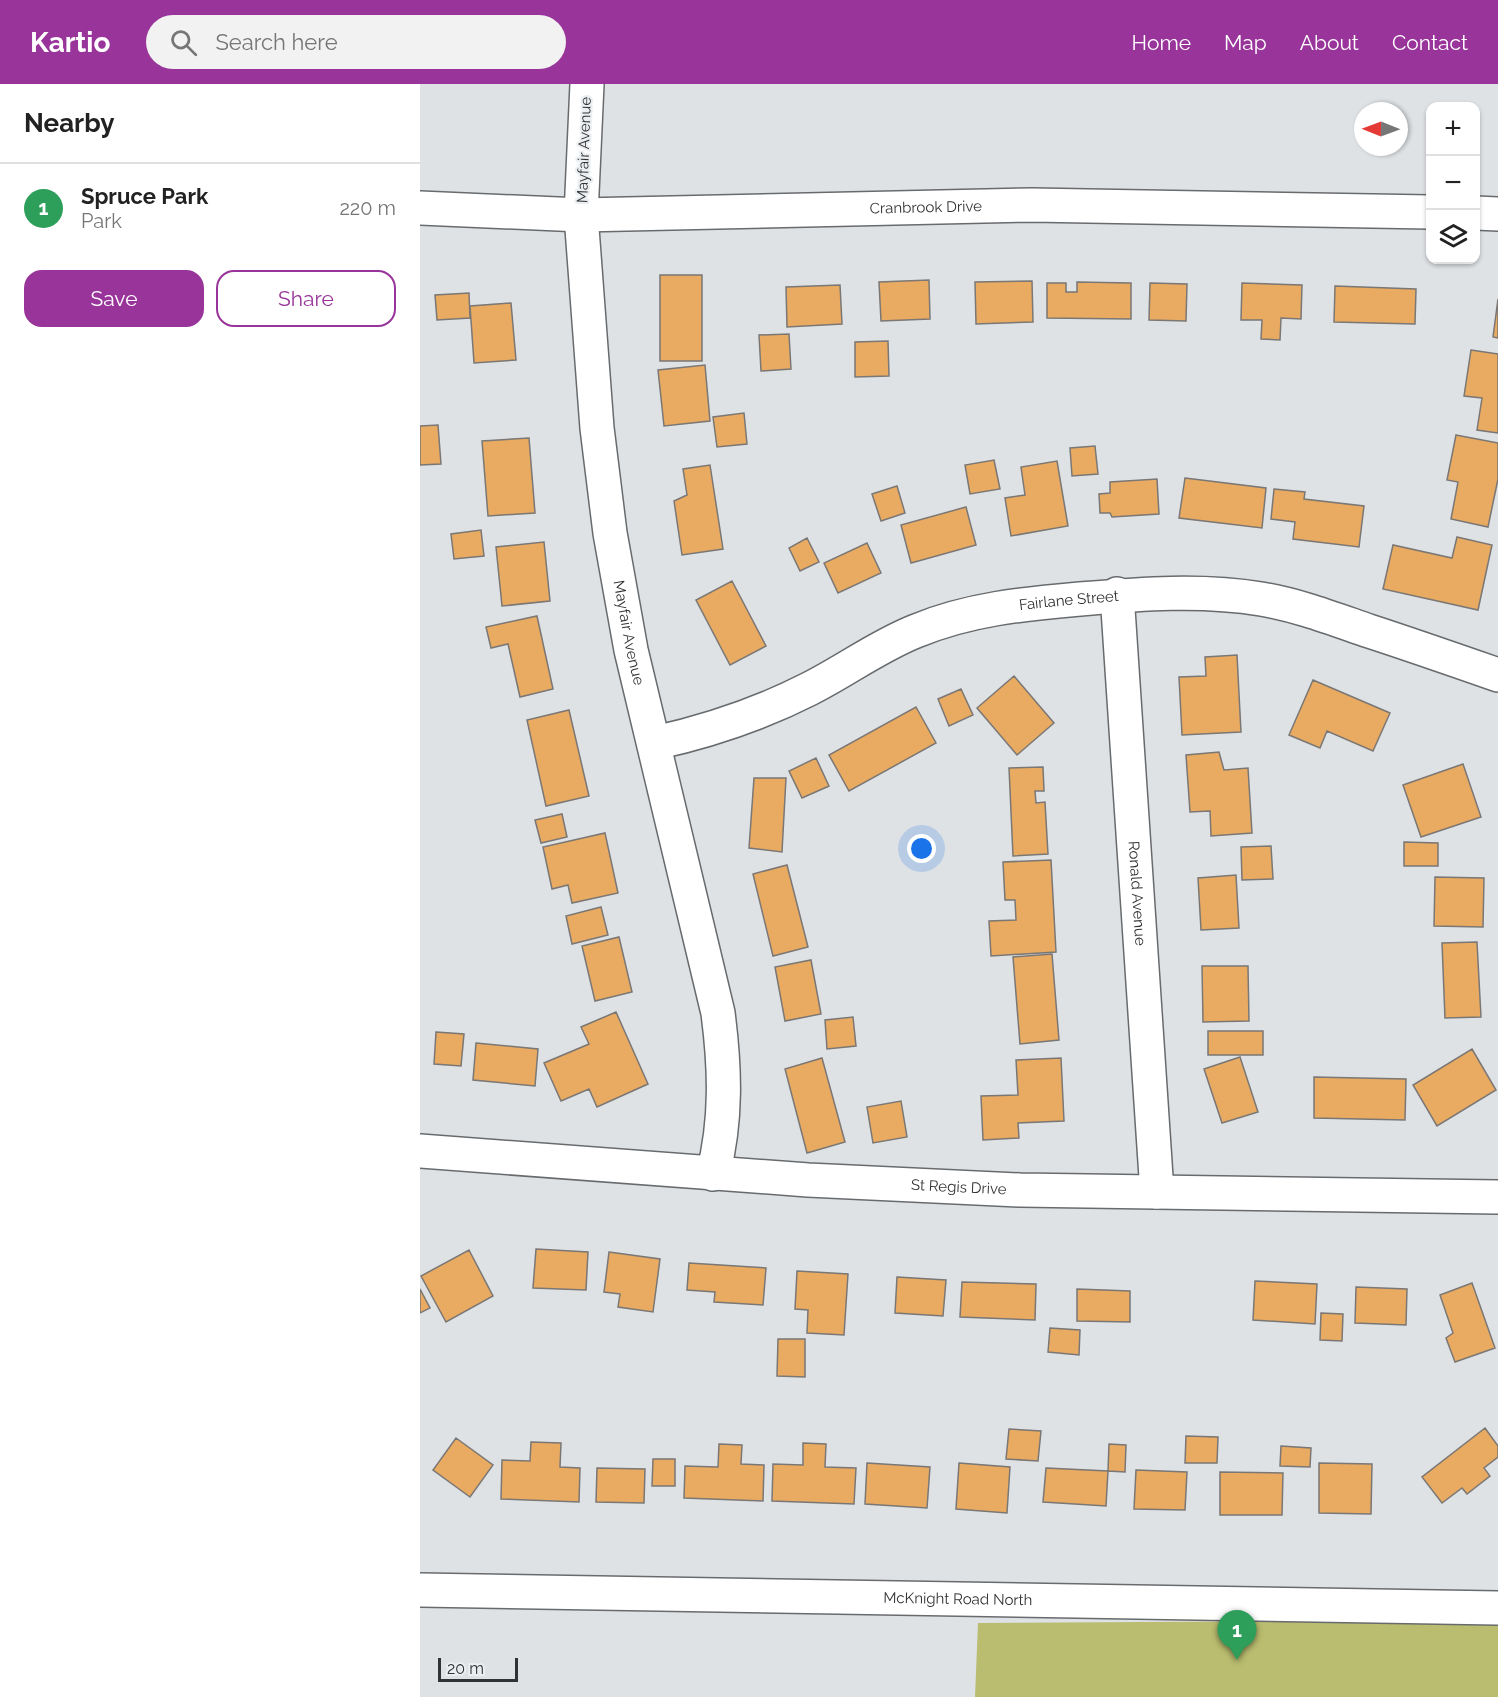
<!DOCTYPE html>
<html lang="en">
<head>
<meta charset="utf-8">
<style>
	body { margin:0; font-family:Raleway,sans-serif; background:#f2f2f2; color:#222 }
	.controls { position:absolute; right:18px; top:18px; display:grid; overflow:hidden; border-radius:12px; box-shadow:0 2px 4px #0004 }
	.controls button { width:54px; height:54px; display:grid; place-items:center; padding:0; border:0; border-bottom:2px solid #e0e0e0; background:#fff; color:#222; font:30px sans-serif }
	.compass { position:absolute; left:934px; top:18px; width:54px; height:54px; border-radius:50%; background:#fff; box-shadow:0 2px 4px #0004; rotate:271deg }
	.scale { position:absolute; left:18px; bottom:15px; width:80px; box-sizing:border-box; padding-left:6px; border:3px solid #313233; border-top:0; font-size:16px; line-height:21px; white-space:nowrap; color:#313233; -webkit-text-stroke:4px #eceff2; paint-order:stroke }
	.you { position:absolute; left:502px; top:765px; width:21px; height:21px; margin:-15px; border:4px solid #fff; border-radius:50%; background:#1a73e8; box-shadow:0 0 0 9px #1a73e833 }
	.badge { display:grid; place-items:center; width:39px; height:39px; border-radius:50%; background:#98349a; color:#fff; font-size:20px; font-weight:700 }
	.pin { position:absolute; translate:-50% -50px; filter:drop-shadow(0 2px 3px #0008) }
	.pin::after { content:''; position:absolute; top:32px; width:21px; height:18px; background:inherit; clip-path:polygon(0 0,100% 0,50% 100%) }
	.list { margin:0; padding:0; list-style:none }
	h2 { display:flex; justify-content:space-between; align-items:center; height:78px; margin:0; padding:0 24px; font-size:26px }
	h2 small { font-size:20px; font-weight:400; color:#767676 }
	.list li { display:grid; grid-template-columns:39px 1fr auto; gap:18px; align-items:center; box-sizing:border-box; height:90px; padding:0 24px; border-top:2px solid #e0e0e0 }
	.list b { display:block; font-size:22px; white-space:nowrap }
	.list p { margin:0; font-size:20px; white-space:nowrap; color:#767676 }
	.list em { font-size:20px; font-style:normal; color:#767676 }
	.actions { display:flex; gap:12px; padding:18px 24px }
	.actions a { flex:1; padding:14px 0; border:2px solid #98349a; border-radius:18px; text-align:center; font-size:21px; color:#98349a }
	.actions .main { background:#98349a; color:#fff }
	.icon { flex:none; width:33px; height:33px; fill:none; stroke:currentColor; stroke-width:2; stroke-linecap:round; stroke-linejoin:round }
	.map { position:relative; flex:none; width:1078px; height:1613px; overflow:hidden }
	header { display:flex; align-items:center; gap:36px; box-sizing:border-box; height:84px; padding:0 30px; background:#98349a; color:#fff }
	header strong { font-size:28px }
	nav { display:flex; gap:33px; margin-inline-start:auto; font-size:21px }
	.search { width:420px; height:54px; background:#f2f2f2; display:flex; align-items:center; gap:15px; box-sizing:border-box; padding:0 21px; border-radius:33px; color:#767676; font-size:22px }
	main { display:flex }
	aside { flex:1; background:#fff }
	.map>svg:first-child { display:block }
</style>
</head>
<body>
<header>
<strong>Kartio</strong>
<div class="search"><svg class="icon" aria-label="search" viewBox="0 0 24 24"><circle cx="10" cy="10" r="6"/><path d="M15 15l6 6"/></svg>Search here</div>
<nav><a>Home</a><a>Map</a><a>About</a><a>Contact</a></nav>
</header>
<main>
<aside>
<h2>Nearby<small></small></h2>
<ul class="list">
<li><span class="badge" style="background:#2e9e5b">1</span><div><b>Spruce Park</b><p>Park</p></div><em>220 m</em></li>
</ul>
<div class="actions"><a class="main">Save</a><a>Share</a></div>
</aside>
<div class="map">
<svg width="1078" height="1613" viewBox="0 0 1078 1613">
	<rect width="100%" height="100%" fill="#dfe2e5"/>
	<path fill="#babd6f" d="M 1078,1536 L 1078,1613 L 555,1613 L 558,1539 Z"/>
	<path fill="#e9aa61" stroke="#7a7775" stroke-width="1.5" d="M 240,191 L 282,191 L 282,277 L 240,277 Z
		M 509,196 L 510,235 L 461,237 L 459,198 Z
		M 612,197 L 613,238 L 556,240 L 555,198 Z
		M 657,198 L 711,199 L 711,235 L 627,234 L 627,199 L 646,199 L 646,208 L 657,208 Z
		M 730,199 L 767,200 L 766,237 L 729,236 Z
		M 822,199 L 882,201 L 881,235 L 861,234 L 860,256 L 841,255 L 842,236 L 821,236 Z
		M 420,201 L 422,240 L 367,243 L 366,203 Z
		M 915,202 L 996,205 L 995,240 L 914,238 Z
		M 49,209 L 50,234 L 17,236 L 15,211 Z
		M 1078,215 L 1078,254 L 1073,253 Z
		M 91,219 L 96,276 L 54,279 L 50,222 Z
		M 369,250 L 371,285 L 341,287 L 339,251 Z
		M 468,257 L 469,292 L 435,293 L 435,258 Z
		M 1051,266 L 1078,270 L 1078,349 L 1057,346 L 1062,314 L 1044,312 Z
		M 285,281 L 290,337 L 244,342 L 238,286 Z
		M 324,329 L 327,360 L 297,363 L 293,333 Z
		M 18,341 L 21,380 L 0,381 L 0,342 Z
		M 1036,351 L 1078,359 L 1078,395 L 1068,443 L 1031,435 L 1038,398 L 1027,396 Z
		M 109,354 L 115,429 L 68,432 L 62,357 Z
		M 675,362 L 678,390 L 652,392 L 650,364 Z
		M 574,376 L 580,405 L 550,410 L 545,381 Z
		M 637,377 L 648,442 L 591,452 L 585,414 L 605,411 L 601,383 Z
		M 290,381 L 303,465 L 262,471 L 254,417 L 267,411 L 263,385 Z
		M 765,394 L 846,404 L 842,444 L 759,434 Z
		M 737,395 L 739,430 L 692,433 L 690,429 L 680,429 L 679,410 L 690,409 L 690,398 Z
		M 477,402 L 485,429 L 461,437 L 452,410 Z
		M 854,405 L 885,408 L 884,415 L 944,422 L 939,463 L 873,455 L 875,438 L 851,435 Z
		M 546,423 L 556,461 L 491,479 L 481,441 Z
		M 61,446 L 64,472 L 34,475 L 31,450 Z
		M 1037,453 L 1072,461 L 1058,526 L 963,505 L 973,461 L 1032,474 Z
		M 387,454 L 399,478 L 380,487 L 369,464 Z
		M 124,458 L 130,517 L 82,522 L 76,463 Z
		M 447,459 L 461,489 L 418,509 L 404,479 Z
		M 312,497 L 346,562 L 310,581 L 276,516 Z
		M 117,532 L 133,605 L 100,613 L 88,560 L 71,564 L 66,543 Z
		M 817,571 L 821,648 L 762,651 L 759,593 L 786,592 L 785,573 Z
		M 594,592 L 634,639 L 597,671 L 557,624 Z
		M 893,596 L 970,629 L 953,667 L 907,647 L 900,664 L 869,651 Z
		M 541,605 L 553,631 L 529,642 L 518,615 Z
		M 496,623 L 516,659 L 429,707 L 409,671 Z
		M 149,626 L 169,712 L 126,722 L 107,636 Z
		M 799,668 L 804,686 L 828,684 L 832,749 L 791,752 L 790,727 L 770,728 L 766,671 Z
		M 396,674 L 409,702 L 382,714 L 369,687 Z
		M 1043,680 L 1061,733 L 1001,753 L 983,701 Z
		M 623,683 L 624,707 L 615,707 L 616,719 L 625,718 L 628,770 L 593,772 L 589,684 Z
		M 334,694 L 366,694 L 362,768 L 329,764 Z
		M 142,730 L 147,753 L 121,759 L 115,736 Z
		M 185,749 L 198,809 L 152,819 L 148,801 L 132,805 L 123,763 Z
		M 984,758 L 1018,759 L 1018,782 L 984,782 Z
		M 851,762 L 853,795 L 822,796 L 821,763 Z
		M 631,776 L 636,868 L 571,872 L 569,837 L 596,836 L 595,816 L 585,816 L 583,778 Z
		M 367,781 L 388,863 L 353,872 L 333,790 Z
		M 816,791 L 819,844 L 781,846 L 778,794 Z
		M 1015,793 L 1064,794 L 1063,843 L 1014,842 Z
		M 181,823 L 188,851 L 152,860 L 146,832 Z
		M 199,853 L 212,908 L 175,917 L 162,862 Z
		M 1057,858 L 1061,933 L 1025,934 L 1022,859 Z
		M 632,870 L 639,956 L 600,960 L 593,873 Z
		M 391,876 L 401,930 L 365,937 L 355,883 Z
		M 782,882 L 828,882 L 829,937 L 783,938 Z
		M 196,928 L 228,1000 L 177,1023 L 169,1005 L 141,1017 L 124,979 L 169,960 L 161,943 Z
		M 433,933 L 436,962 L 407,965 L 405,936 Z
		M 788,947 L 843,947 L 843,971 L 788,971 Z
		M 16,948 L 44,950 L 41,982 L 14,980 Z
		M 56,959 L 118,965 L 115,1002 L 53,996 Z
		M 1052,965 L 1076,1006 L 1017,1042 L 993,1001 Z
		M 820,973 L 838,1028 L 802,1039 L 784,985 Z
		M 402,974 L 425,1058 L 387,1069 L 365,985 Z
		M 641,974 L 644,1037 L 598,1039 L 599,1054 L 563,1056 L 561,1012 L 598,1011 L 596,976 Z
		M 894,993 L 986,995 L 985,1036 L 894,1034 Z
		M 481,1017 L 487,1053 L 453,1059 L 447,1023 Z
		M 116,1165 L 168,1168 L 166,1206 L 113,1204 Z
		M 49,1166 L 73,1212 L 26,1238 L 1,1192 Z
		M 189,1168 L 240,1175 L 233,1228 L 198,1223 L 200,1210 L 184,1208 Z
		M 269,1179 L 346,1184 L 343,1221 L 294,1218 L 295,1208 L 267,1206 Z
		M 377,1187 L 428,1190 L 424,1251 L 387,1249 L 388,1226 L 375,1225 Z
		M 477,1193 L 526,1196 L 523,1232 L 475,1229 Z
		M 835,1197 L 897,1200 L 895,1240 L 833,1236 Z
		M 542,1198 L 616,1200 L 615,1236 L 540,1233 Z
		M 1052,1199 L 1075,1264 L 1035,1278 L 1026,1254 L 1033,1249 L 1020,1211 Z
		M 936,1203 L 987,1205 L 986,1241 L 935,1239 Z
		M 0,1205 L 10,1224 L 0,1229 Z
		M 657,1205 L 710,1207 L 710,1238 L 657,1237 Z
		M 901,1229 L 923,1230 L 922,1257 L 900,1256 Z
		M 630,1244 L 660,1246 L 659,1271 L 628,1268 Z
		M 358,1255 L 385,1255 L 385,1293 L 357,1292 Z
		M 1065,1344 L 1078,1362 L 1078,1373 L 1064,1384 L 1070,1392 L 1047,1410 L 1042,1404 L 1022,1419 L 1002,1393 Z
		M 589,1345 L 621,1347 L 618,1377 L 586,1375 Z
		M 766,1352 L 798,1353 L 797,1379 L 765,1379 Z
		M 36,1354 L 73,1381 L 50,1413 L 13,1386 Z
		M 111,1358 L 141,1359 L 140,1383 L 160,1384 L 159,1418 L 81,1415 L 82,1376 L 110,1377 Z
		M 383,1359 L 406,1360 L 405,1383 L 436,1384 L 434,1420 L 352,1417 L 353,1380 L 383,1381 Z
		M 299,1360 L 322,1361 L 321,1380 L 344,1381 L 343,1417 L 264,1414 L 265,1382 L 298,1383 Z
		M 689,1360 L 706,1361 L 705,1388 L 688,1387 Z
		M 861,1362 L 891,1364 L 890,1383 L 860,1382 Z
		M 233,1375 L 255,1375 L 255,1402 L 232,1402 Z
		M 447,1379 L 510,1383 L 507,1424 L 445,1420 Z
		M 539,1379 L 590,1383 L 587,1429 L 536,1425 Z
		M 899,1379 L 952,1380 L 951,1430 L 899,1429 Z
		M 177,1384 L 225,1385 L 224,1419 L 176,1418 Z
		M 626,1384 L 688,1387 L 686,1422 L 623,1418 Z
		M 716,1386 L 767,1388 L 765,1426 L 714,1425 Z
		M 800,1388 L 863,1389 L 862,1431 L 800,1431 Z"/>
	<g fill="none" stroke-linecap="round" stroke-linejoin="round">
		<defs>
			<g id="minor">
				<path id="s1" d="M 167,0 L 161,131 L 177,344 L 190,449 L 211,566 L 298,929 C 305,983 307,1036 293,1090"/>
				<path id="s2" d="M 0,124 L 161,131 L 612,121 L 1010,128"/>
				<path d="M 1056,129 L 1078,130"/>
				<path id="s3" d="M 697,510 L 737,1108"/>
				<path id="s4" d="M 235,659 C 289,647 340,630 389,605 C 425,587 458,562 496,547 C 549,525 603,520 660,515 C 720,510 781,505 841,515 C 878,521 914,535 949,547 C 992,561 1035,576 1078,591"/>
				<path id="s5" d="M 0,1067 L 388,1096 L 600,1106 L 1078,1113"/>
				<path id="s6" d="M 0,1506 L 1078,1524"/>
			</g>
		</defs>
		<use href="#minor" stroke="#686b6e" stroke-width="36"/>
		<use href="#minor" stroke="#fff" stroke-width="33"/>
	</g>
	<g text-anchor="middle" dominant-baseline="central" stroke-width="4.5" stroke-linejoin="round" paint-order="stroke">
		<g font-size="15" fill="#313233" stroke="#eceff2">
			<text transform="translate(164 66) rotate(-88)">Mayfair Avenue</text>
			<text stroke="none"><textPath href="#s2" startOffset="506">Cranbrook Drive</textPath></text>
			<text stroke="none"><textPath href="#s4" startOffset="442">Fairlane Street</textPath></text>
			<text stroke="none"><textPath href="#s1" startOffset="552">Mayfair Avenue</textPath></text>
			<text stroke="none"><textPath href="#s3" startOffset="300">Ronald Avenue</textPath></text>
			<text stroke="none"><textPath href="#s5" startOffset="540">St Regis Drive</textPath></text>
			<text stroke="none"><textPath href="#s6" startOffset="538">McKnight Road North</textPath></text>
		</g>
	</g>
</svg>
<div class="controls">
<button>+</button>
<button>−</button>
<button><svg class="icon" aria-label="layers" viewBox="0 0 24 24"><path d="M12 4l9 5-9 5-9-5zM3 14l9 5 9-5"/></svg></button>
</div>
<svg class="compass" viewBox="-18 -18 36 36"><path d="M0-13l5 13h-10z" fill="#e53935"/><path d="M0 13l5-13h-10z" fill="#767676"/></svg>
<div class="scale">20 m</div>
<div class="you"></div>
<div class="pin badge" style="left:817px;top:1576px;background:#2e9e5b">1</div>
</div>
</main>
</body>
</html>
